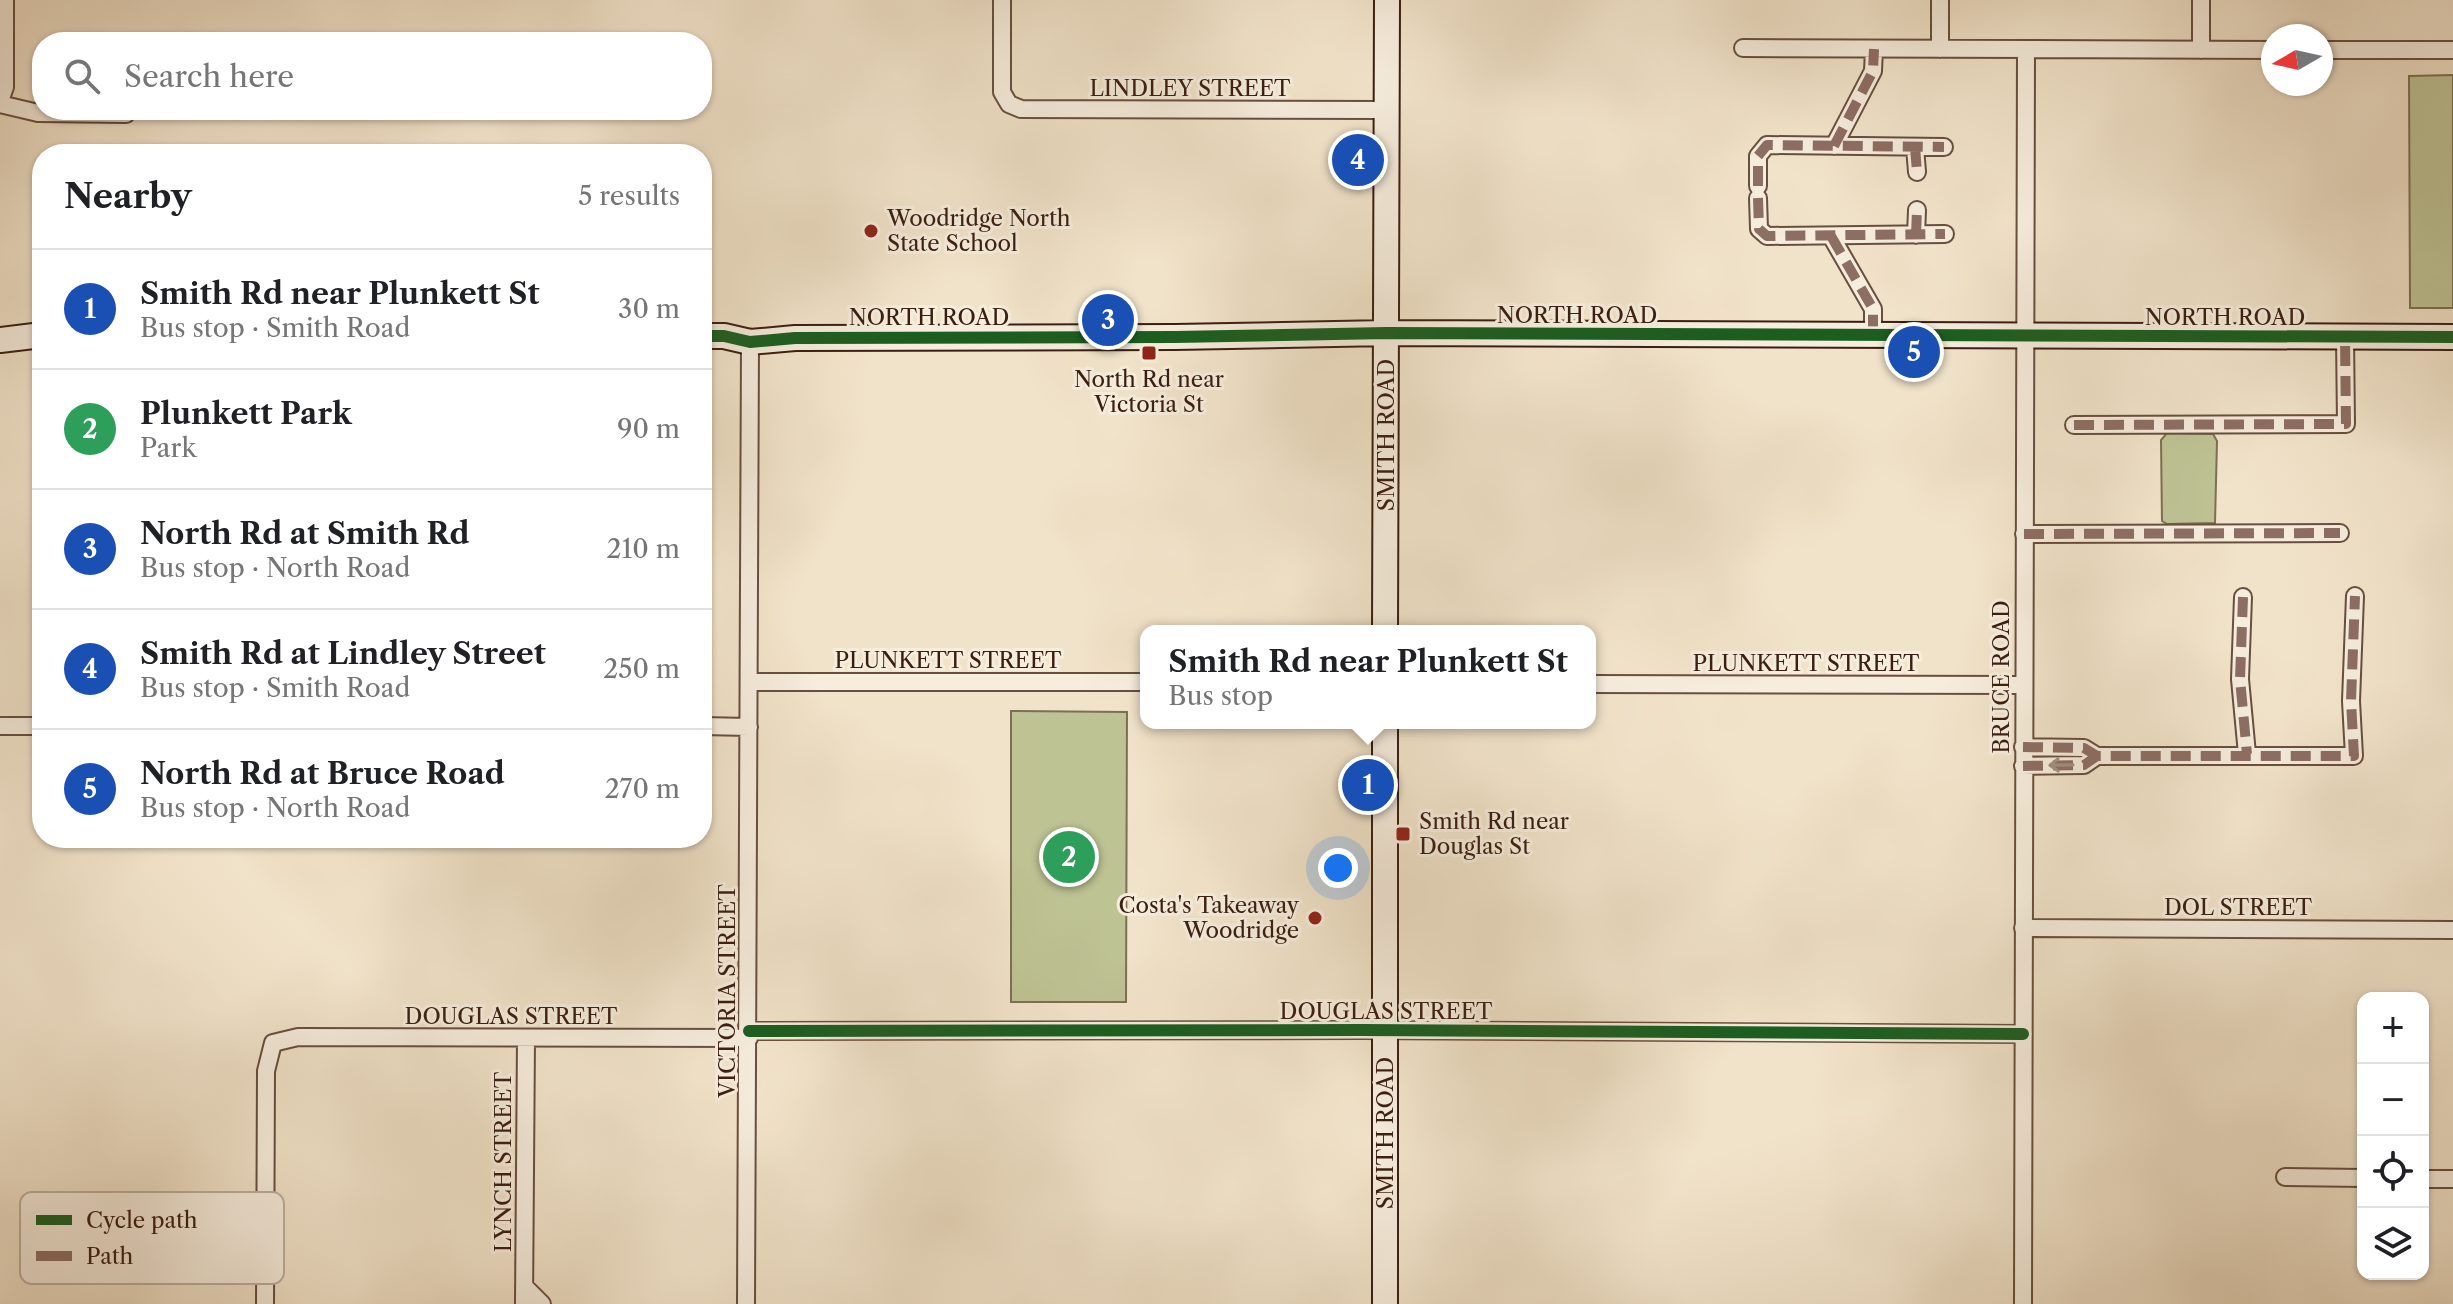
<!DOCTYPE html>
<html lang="en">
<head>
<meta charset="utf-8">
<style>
	body { margin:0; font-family:"Libre Caslon Text",serif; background:#f6f6f6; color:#202124 }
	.controls { position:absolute; right:24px; bottom:24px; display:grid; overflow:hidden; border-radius:16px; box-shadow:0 2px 6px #0004 }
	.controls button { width:72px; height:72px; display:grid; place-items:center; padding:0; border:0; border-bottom:2px solid #e0e0e0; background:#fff; color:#202124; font:40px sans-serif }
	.compass { position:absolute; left:2261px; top:24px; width:72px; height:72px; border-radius:50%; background:#fff; box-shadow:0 2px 6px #0004; rotate:261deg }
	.you { position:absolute; left:1338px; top:868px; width:28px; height:28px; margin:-20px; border:6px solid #fff; border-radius:50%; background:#1a73e8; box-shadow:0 0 0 12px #1a73e833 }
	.badge { display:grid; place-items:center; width:52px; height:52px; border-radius:50%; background:#d93025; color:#fff; font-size:26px; font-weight:700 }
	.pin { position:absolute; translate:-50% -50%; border:4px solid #fff; box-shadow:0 2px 8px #0006 }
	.popup { position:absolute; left:1140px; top:625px; width:456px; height:104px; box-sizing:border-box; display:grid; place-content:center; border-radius:16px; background:#fff; filter:drop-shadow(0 2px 6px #0005); font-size:26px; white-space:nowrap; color:#757577 }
	.popup b { font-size:30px; color:#202124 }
	.popup::after { content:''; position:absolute; left:50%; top:100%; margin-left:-16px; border:16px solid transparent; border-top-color:#fff }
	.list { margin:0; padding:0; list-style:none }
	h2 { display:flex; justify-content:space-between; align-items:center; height:104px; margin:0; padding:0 32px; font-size:34px }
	h2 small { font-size:26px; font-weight:400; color:#757577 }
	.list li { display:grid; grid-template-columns:52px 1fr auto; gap:24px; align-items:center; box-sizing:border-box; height:120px; padding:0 32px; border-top:2px solid #e0e0e0 }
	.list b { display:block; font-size:30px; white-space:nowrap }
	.list p { margin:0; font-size:26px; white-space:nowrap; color:#757577 }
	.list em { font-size:26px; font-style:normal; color:#757577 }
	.icon { flex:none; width:44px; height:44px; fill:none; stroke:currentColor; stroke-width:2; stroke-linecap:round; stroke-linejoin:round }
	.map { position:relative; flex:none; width:2453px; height:1304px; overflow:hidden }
	.search { position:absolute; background:#fff; box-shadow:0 2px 6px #0004; left:32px; top:32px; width:680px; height:88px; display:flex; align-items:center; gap:20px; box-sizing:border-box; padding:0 28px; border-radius:32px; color:#757577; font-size:30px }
	.panel { position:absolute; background:#fff; box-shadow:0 2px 6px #0004; left:32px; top:144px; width:680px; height:704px; border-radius:32px }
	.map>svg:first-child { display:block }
</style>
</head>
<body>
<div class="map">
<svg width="2453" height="1304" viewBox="0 0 2453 1304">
	<rect width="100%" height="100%" fill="#f1e3ca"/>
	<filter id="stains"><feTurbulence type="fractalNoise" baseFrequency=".0025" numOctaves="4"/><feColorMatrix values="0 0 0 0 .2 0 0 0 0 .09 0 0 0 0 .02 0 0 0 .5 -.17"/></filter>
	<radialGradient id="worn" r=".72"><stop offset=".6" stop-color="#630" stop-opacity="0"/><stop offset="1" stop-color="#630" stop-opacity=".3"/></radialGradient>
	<path fill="#bec394" stroke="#7c7052" stroke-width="2" d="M 2453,75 L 2453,308 L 2410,308 L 2409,76 Z
		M 2167,433 L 2213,434 L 2217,441 L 2215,523 L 2167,524 L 2162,521 L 2161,440 Z
		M 1011,711 L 1127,712 L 1126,1002 L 1011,1002 Z"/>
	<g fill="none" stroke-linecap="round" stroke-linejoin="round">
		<defs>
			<path id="street" d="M 1002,0 L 1002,92 L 1009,104 L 1021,109 L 1386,110
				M 2201,0 L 2201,50
				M 1743,48 L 2273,50
				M 1940,49 L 1940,0
				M 2321,50 L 2453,50
				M 0,101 L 5,87 L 5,0
				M 0,104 L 38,113 L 126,114
				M 1834,146 L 1873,71 L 1874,49
				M 1915,147 L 1917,172
				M 1758,186 L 1758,156 L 1767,145 L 1944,147
				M 1758,198 L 1759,229 L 1767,236 L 1945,234
				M 1916,235 L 1917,210
				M 1831,236 L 1873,309 L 1873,337
				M 2074,425 L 2346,424 L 2345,337
				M 2024,534 L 2340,533
				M 2243,597 L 2240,679 L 2247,754
				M 750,682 L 1146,682
				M 1590,684 L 2023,685
				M 0,726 L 42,726
				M 702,726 L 749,727
				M 2023,747 L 2084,748 L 2097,756 L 2354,756 L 2351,701 L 2355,596
				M 2023,766 L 2084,765 L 2097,756
				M 2023,928 L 2453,930
				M 749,1031 L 1362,1030 L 2023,1034
				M 2285,1177 L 2363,1178
				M 2423,1179 L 2453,1179
				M 524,1286 L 542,1304
				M 265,1304 L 266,1071 L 273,1043 L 298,1037 L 749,1038
				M 524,1304 L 526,1038
				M 746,1304 L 750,342
				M 2023,1304 L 2026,50"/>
			<path id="secondary" d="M 702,336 L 724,336 L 750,342 L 795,338 L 1175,337 L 1387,333 L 2453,337
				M 0,340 L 42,335
				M 1385,631 L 1387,0
				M 1385,1304 L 1385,723"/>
		</defs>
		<use href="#street" stroke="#684f3e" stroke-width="20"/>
		<use href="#secondary" stroke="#3a1e10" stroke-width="28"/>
		<use href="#street" stroke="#f6eddd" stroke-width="16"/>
		<use href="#secondary" stroke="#f6eddd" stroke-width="24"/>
		<path stroke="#8d6e63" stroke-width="10" stroke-dasharray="20 10" stroke-linecap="butt" d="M 1834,146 L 1873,71 L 1874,49
			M 1915,147 L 1917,172
			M 1758,186 L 1758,156 L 1767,145 L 1944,147
			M 1758,198 L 1759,229 L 1767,236 L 1945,234
			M 1916,235 L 1917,210
			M 1831,236 L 1873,309 L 1873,337
			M 2074,425 L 2346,424 L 2345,337
			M 2024,534 L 2340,533
			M 2243,597 L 2240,679 L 2247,754
			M 2023,747 L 2084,748 L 2097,756 L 2354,756 L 2351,701 L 2355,596
			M 2023,766 L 2084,765 L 2097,756"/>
		<defs>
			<path id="cycleway" d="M 702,336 L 724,336 L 750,342 L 795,338 L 1175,337 L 1387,333 L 2453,337
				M 749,1031 L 1362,1030 L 2023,1034"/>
		</defs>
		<use href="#cycleway" stroke="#f6eddd" stroke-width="17"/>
		<use href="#cycleway" stroke="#1b5e20" stroke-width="12"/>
	</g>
	<defs><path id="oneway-shaft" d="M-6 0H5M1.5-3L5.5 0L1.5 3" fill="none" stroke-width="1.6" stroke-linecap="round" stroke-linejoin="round" transform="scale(2)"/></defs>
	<use stroke="#a19081" href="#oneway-shaft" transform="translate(2061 765) rotate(179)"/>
	<g fill="#8f2418" stroke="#f6eddd" stroke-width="3">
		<circle cx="871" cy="231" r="8"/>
		<rect x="1141" y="345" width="16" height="16" rx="4"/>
		<rect x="1395" y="826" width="16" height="16" rx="4"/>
		<circle cx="1315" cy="918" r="8"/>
	</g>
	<g text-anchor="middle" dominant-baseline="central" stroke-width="6" stroke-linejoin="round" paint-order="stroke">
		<g font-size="22" fill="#3a1e10" stroke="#f6eddd">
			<text x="1190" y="88">LINDLEY STREET</text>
			<text x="1577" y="315">NORTH ROAD</text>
			<text x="929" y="317">NORTH ROAD</text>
			<text x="2225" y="317">NORTH ROAD</text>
			<text transform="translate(1386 435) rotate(-90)">SMITH ROAD</text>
			<text x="948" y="660">PLUNKETT STREET</text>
			<text x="1806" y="663">PLUNKETT STREET</text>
			<text transform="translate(2001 677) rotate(-90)">BRUCE ROAD</text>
			<text x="2238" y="907">DOL STREET</text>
			<text transform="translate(727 991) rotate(-90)">VICTORIA STREET</text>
			<text x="1386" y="1011">DOUGLAS STREET</text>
			<text x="511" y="1016">DOUGLAS STREET</text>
			<text transform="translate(1385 1133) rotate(-90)">SMITH ROAD</text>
			<text transform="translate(503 1162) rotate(-90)">LYNCH STREET</text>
		</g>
		<g font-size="22" fill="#3a1e10" stroke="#f6eddd" text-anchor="start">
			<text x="887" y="218">Woodridge North<tspan x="887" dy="25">State School</tspan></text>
			<text x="1149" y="379" text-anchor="middle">North Rd near<tspan x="1149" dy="25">Victoria St</tspan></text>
			<text x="1419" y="821">Smith Rd near<tspan x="1419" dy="25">Douglas St</tspan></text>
			<text x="1299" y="905" text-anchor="end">Costa's Takeaway<tspan x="1299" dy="25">Woodridge</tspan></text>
		</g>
	</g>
	<rect x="20" y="1192" width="264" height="92" rx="12" fill="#f6eddd" stroke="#beafa0" stroke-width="2"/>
	<rect x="36" y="1215" width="36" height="10" fill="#1b5e20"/>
	<rect x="36" y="1251" width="36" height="10" fill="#8d6e63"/>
	<g font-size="22" fill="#3a1e10">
		<text x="86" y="1228">Cycle path</text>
		<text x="86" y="1264">Path</text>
	</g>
	<rect width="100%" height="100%" filter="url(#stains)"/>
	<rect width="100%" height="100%" fill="url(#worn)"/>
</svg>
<div class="controls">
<button>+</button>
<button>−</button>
<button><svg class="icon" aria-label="locate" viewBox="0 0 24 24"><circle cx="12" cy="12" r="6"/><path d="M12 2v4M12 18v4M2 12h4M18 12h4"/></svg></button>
<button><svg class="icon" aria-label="layers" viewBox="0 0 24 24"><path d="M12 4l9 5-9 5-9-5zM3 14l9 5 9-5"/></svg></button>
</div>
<svg class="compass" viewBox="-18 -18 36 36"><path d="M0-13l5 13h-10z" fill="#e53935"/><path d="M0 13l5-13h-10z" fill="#757577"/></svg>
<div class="you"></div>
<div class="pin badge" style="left:1368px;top:785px;background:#1a4fb4">1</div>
<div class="popup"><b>Smith Rd near Plunkett St</b>Bus stop</div>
<div class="pin badge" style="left:1069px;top:857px;background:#2e9e5b">2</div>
<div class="pin badge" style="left:1108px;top:320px;background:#1a4fb4">3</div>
<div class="pin badge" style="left:1358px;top:160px;background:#1a4fb4">4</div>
<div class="pin badge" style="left:1914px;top:352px;background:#1a4fb4">5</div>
<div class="search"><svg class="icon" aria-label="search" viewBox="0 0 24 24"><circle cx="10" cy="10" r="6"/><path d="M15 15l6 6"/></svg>Search here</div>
<section class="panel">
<h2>Nearby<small>5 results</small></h2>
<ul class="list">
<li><span class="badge" style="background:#1a4fb4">1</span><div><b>Smith Rd near Plunkett St</b><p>Bus stop · Smith Road</p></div><em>30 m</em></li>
<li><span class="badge" style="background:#2e9e5b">2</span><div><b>Plunkett Park</b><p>Park</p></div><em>90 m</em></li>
<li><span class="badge" style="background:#1a4fb4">3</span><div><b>North Rd at Smith Rd</b><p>Bus stop · North Road</p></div><em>210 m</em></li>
<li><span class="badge" style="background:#1a4fb4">4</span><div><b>Smith Rd at Lindley Street</b><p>Bus stop · Smith Road</p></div><em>250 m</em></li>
<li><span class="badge" style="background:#1a4fb4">5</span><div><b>North Rd at Bruce Road</b><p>Bus stop · North Road</p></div><em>270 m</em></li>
</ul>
</section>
</div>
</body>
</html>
